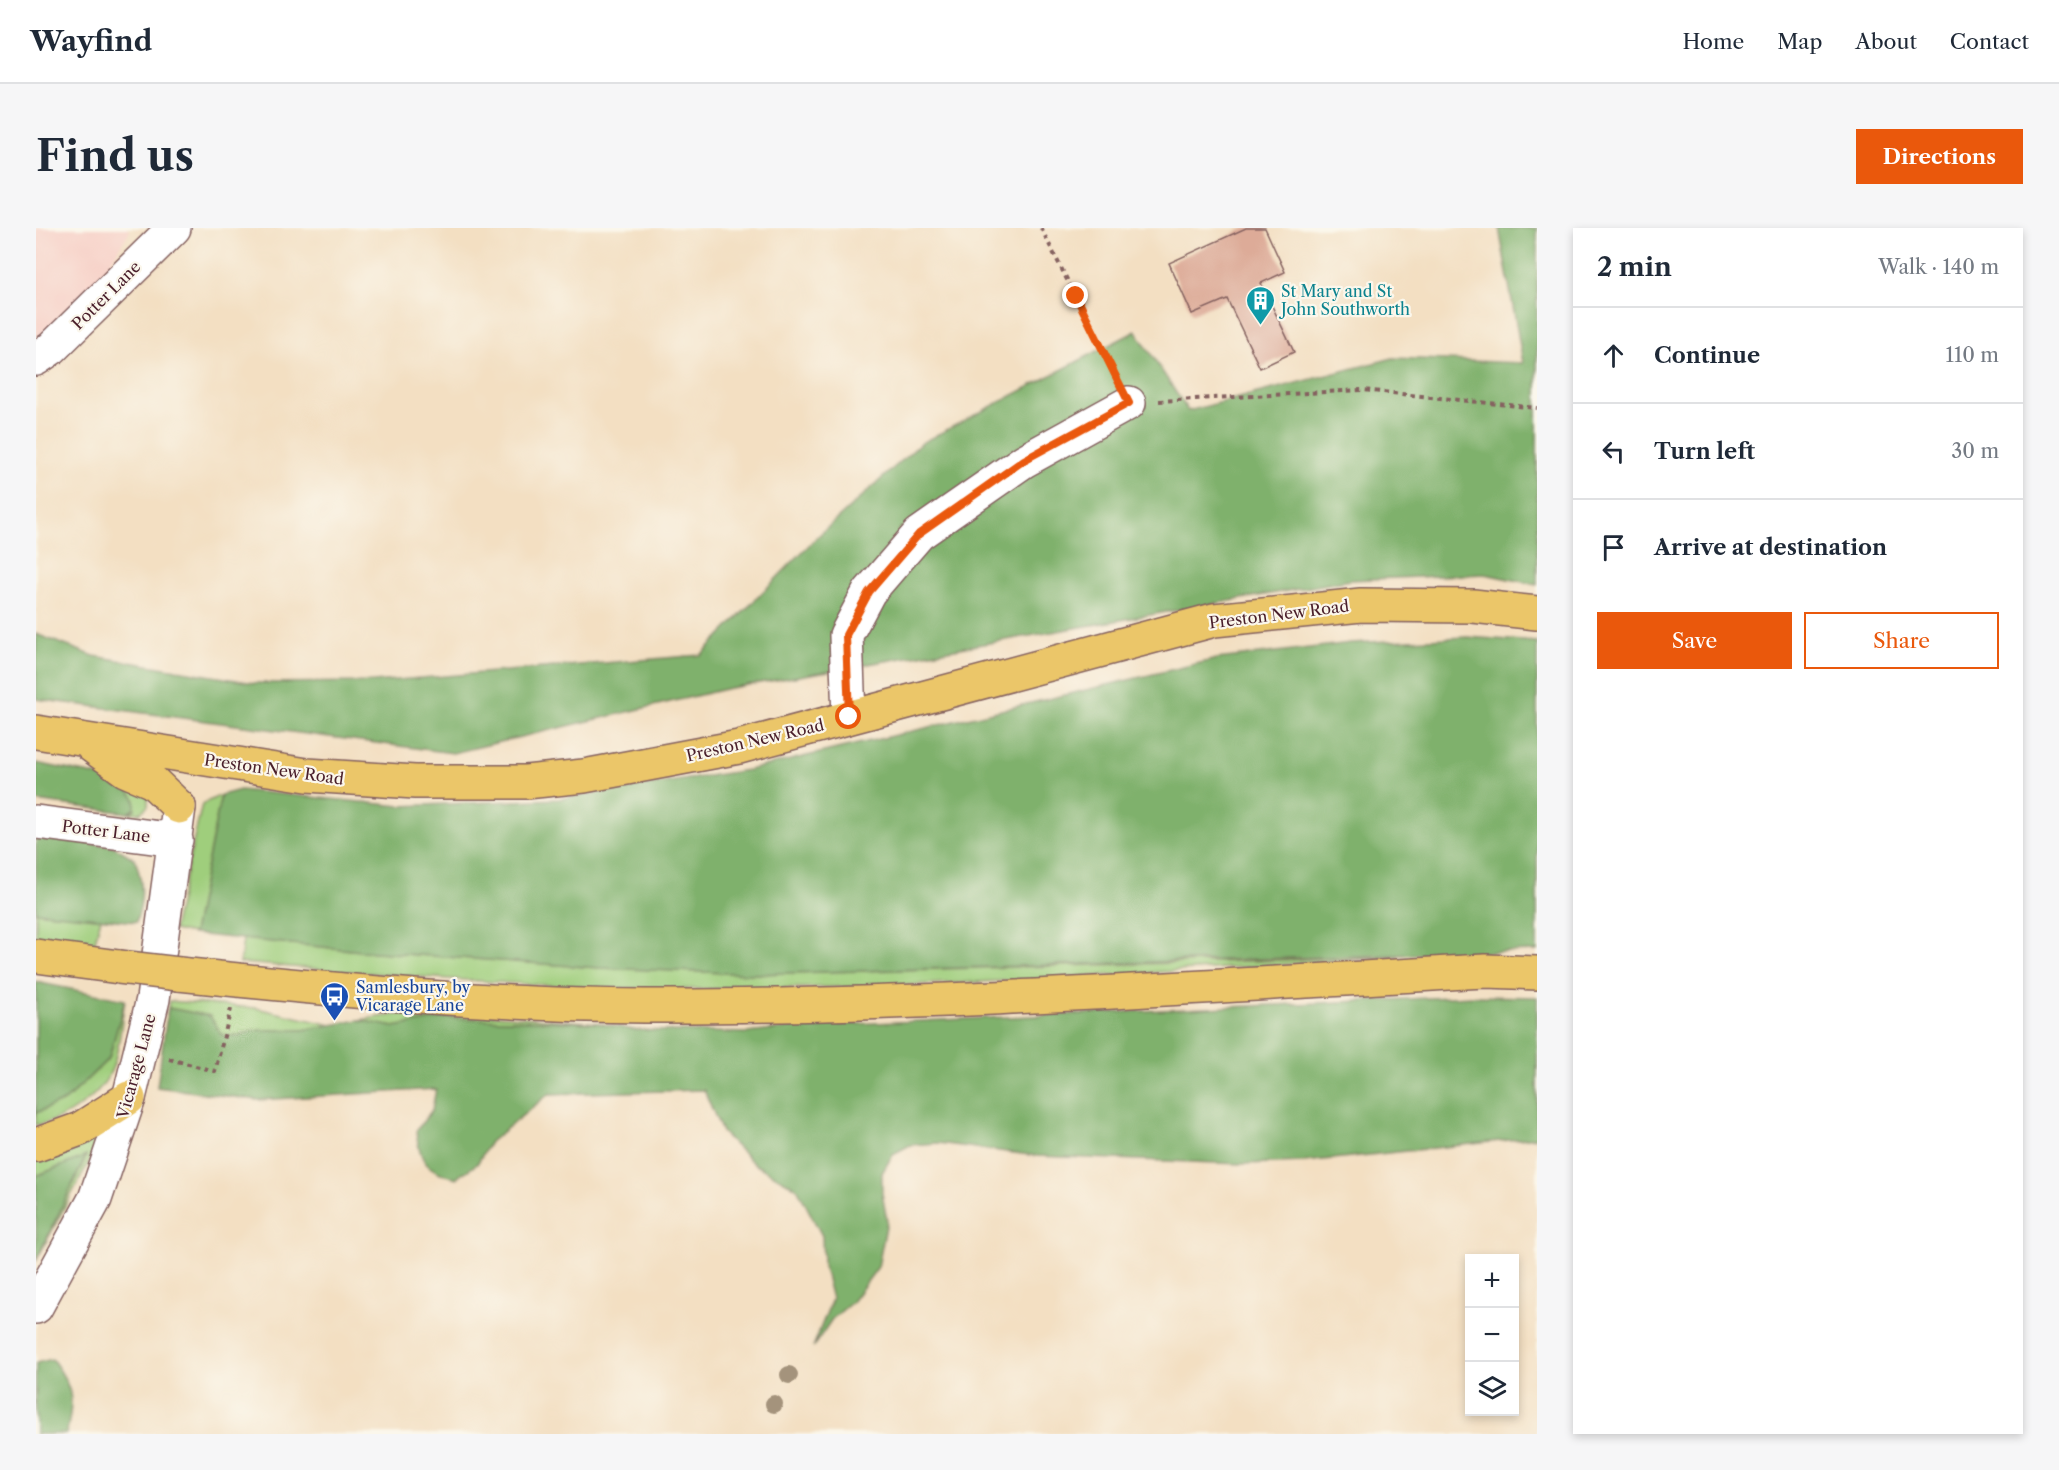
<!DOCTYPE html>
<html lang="en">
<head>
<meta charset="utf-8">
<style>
	body { margin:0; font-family:"Libre Caslon Text",serif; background:#f6f6f7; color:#1f2937 }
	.controls { position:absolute; right:18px; bottom:18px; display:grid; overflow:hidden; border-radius:0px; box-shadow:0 3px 9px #0003 }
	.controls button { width:54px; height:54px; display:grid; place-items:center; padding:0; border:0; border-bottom:2px solid #e0e1e3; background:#fff; color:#1f2937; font:30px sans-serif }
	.stop { position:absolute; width:18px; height:18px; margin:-14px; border:4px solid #ea580c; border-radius:50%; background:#fff }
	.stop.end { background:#ea580c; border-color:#fff; box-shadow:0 2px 6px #0008 }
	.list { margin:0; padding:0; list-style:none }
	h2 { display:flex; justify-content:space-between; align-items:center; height:78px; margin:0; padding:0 24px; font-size:26px }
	h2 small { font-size:20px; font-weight:400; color:#747a83 }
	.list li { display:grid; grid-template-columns:39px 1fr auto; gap:18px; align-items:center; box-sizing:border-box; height:96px; padding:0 24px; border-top:2px solid #e0e1e3 }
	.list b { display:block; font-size:22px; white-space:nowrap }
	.list em { font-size:20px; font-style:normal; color:#747a83 }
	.actions { display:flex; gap:12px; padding:18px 24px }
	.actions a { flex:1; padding:14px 0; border:2px solid #ea580c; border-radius:0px; text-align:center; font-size:21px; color:#ea580c }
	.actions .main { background:#ea580c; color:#fff }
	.icon { flex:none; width:33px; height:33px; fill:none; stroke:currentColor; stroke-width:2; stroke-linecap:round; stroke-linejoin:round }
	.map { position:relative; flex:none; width:1501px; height:1206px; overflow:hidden; border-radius:0px }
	header { display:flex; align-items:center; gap:36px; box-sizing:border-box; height:84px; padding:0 30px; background:#fff; border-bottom:2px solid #e0e1e3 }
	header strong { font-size:28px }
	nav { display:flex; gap:33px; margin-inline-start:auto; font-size:21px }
	.intro { display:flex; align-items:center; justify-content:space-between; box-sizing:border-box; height:144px; padding:0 36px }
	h1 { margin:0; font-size:42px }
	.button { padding:15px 27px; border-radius:0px; background:#ea580c; color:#fff; font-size:21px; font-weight:700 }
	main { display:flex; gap:36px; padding:0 36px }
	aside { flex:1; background:#fff; border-radius:0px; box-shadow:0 3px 9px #0003 }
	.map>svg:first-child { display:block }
</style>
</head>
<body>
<header>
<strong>Wayfind</strong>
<nav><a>Home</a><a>Map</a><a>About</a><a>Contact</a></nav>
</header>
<div class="intro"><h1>Find us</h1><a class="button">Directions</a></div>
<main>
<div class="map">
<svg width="1501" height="1206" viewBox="0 0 1501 1206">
	<rect width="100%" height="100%" fill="#fbf7ec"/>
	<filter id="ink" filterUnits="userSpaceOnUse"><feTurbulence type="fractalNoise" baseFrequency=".0167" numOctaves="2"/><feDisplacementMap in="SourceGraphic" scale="12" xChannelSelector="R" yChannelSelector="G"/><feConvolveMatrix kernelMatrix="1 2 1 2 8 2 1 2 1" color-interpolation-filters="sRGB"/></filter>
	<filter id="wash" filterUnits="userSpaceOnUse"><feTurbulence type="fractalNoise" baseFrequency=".008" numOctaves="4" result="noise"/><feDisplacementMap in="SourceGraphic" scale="24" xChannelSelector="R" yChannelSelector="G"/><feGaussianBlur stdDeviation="1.35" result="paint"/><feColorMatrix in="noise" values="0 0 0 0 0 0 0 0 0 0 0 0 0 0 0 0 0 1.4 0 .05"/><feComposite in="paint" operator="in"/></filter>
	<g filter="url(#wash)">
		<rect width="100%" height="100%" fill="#f3dfc2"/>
		<path fill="#f7d1c8" d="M 0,0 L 91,0 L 94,3 L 70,41 L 30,87 L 0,113 Z"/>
		<path fill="#9fce7c" stroke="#747654" stroke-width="1.5" d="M 84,552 L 112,567 L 112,578 L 104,585 L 92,585 L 99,581 Z
			M 185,567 L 157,706 L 137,702 L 166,576 Z
			M 0,684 L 65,690 L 58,717 L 0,709 Z
			M 207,711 L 326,723 L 564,740 L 717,746 L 1363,729 C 1128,744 894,761 658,761 C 507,761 355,746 204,735 Z
			M 89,772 C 85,794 84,820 76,841 C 64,869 28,893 0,897 L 0,885 L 30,872 L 73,830 Z
			M 133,773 L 220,780 L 296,797 L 267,802 L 218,802 L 202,808 L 186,807 L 132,780 Z
			M 392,782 L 562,795 L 407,790 L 358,799 L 323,792 Z
			M 60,910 L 56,928 L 0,1033 L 50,929 L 0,948 L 0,934 L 31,926 Z"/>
		<path fill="#7fb16c" stroke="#64684c" stroke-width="1.5" d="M 1463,0 L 1501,0 L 1501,357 L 1449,346 L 1314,352 L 694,460 L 417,525 L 0,471 L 0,406 L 58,428 L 218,455 L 337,454 L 665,427 L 780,310 L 885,215 L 1100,103 L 1152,183 L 1357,130 L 1487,135 Z
			M 1431,409 L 1501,414 L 1501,723 L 717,746 L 564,740 L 326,723 L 157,706 L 185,567 L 204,562 L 365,578 L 522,571 L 712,542 L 1181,431 L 1315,415 Z
			M 0,535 L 84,552 L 99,571 L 99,581 L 92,585 L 0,573 Z
			M 0,609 L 77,618 L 99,631 C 107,654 108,670 100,694 L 0,684 Z
			M 0,754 L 89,772 L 73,830 L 30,872 L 0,885 Z
			M 1437,768 L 1501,769 L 1501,909 L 1268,934 L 1206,936 L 1001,928 L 902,915 L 874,917 L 857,926 L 846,945 L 846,965 L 851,993 L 842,1039 L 816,1074 L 796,1091 L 777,1119 L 796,1071 L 787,1035 L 786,1008 L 761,960 L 718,936 L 686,904 L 668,862 L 513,866 L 454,914 L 441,936 L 420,950 C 389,942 384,934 380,903 L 396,882 L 400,861 L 222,872 L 121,859 L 132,780 L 174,788 L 186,807 L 202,808 L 218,802 L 267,802 L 323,792 L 358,799 L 407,790 L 562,795 L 598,802 L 711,805 L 773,798 Z
			M 50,928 L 0,1033 L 0,948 Z
			M 16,1131 C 37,1159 39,1172 30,1206 L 0,1206 L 0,1135 Z"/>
		<g id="blocks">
			<path fill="#ddab98" d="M 1210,0 L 1229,0 L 1249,44 L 1225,55 L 1258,124 L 1224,140 L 1191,71 L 1156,86 L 1133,35 Z"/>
		</g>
	</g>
	<g filter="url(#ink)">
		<use href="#blocks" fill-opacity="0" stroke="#856260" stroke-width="1.5"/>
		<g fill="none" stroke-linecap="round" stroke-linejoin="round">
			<defs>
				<path id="minor" d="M 0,131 L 16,120 L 138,0
					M 813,489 L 810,407 L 833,364 L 883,306 L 988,233 L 1093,175
					M 0,594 L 140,612
					M 0,1079 L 59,971 L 93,870 L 117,771 L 143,579"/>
				<path id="highway" d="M 0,504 L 271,547 L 379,554 L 490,554 L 548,548 L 703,519 L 1178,392 L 1325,377 L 1437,378 L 1501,385
					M 56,518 L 89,542 L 117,554 L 143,579
					M 0,728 L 83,739
					M 143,746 C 297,762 453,777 609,778 C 889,779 1170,758 1450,743 L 1501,745
					M 0,917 L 44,901 L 93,870"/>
			</defs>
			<use href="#minor" stroke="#856260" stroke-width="36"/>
			<use href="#highway" stroke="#856260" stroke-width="36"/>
			<path stroke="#856260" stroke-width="4" stroke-dasharray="4.5 4.5" stroke-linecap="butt" d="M 1005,0 L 1080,149
				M 1123,173 L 1327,162 L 1501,180
				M 133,831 L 179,843 L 195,781"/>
			<use href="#minor" stroke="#fff" stroke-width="33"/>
			<use href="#highway" stroke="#ebc669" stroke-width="33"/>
			<defs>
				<path id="highway-bridge" d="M 83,739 L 143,746"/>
			</defs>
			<use href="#highway-bridge" stroke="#856260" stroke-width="36" stroke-linecap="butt"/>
			<use href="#highway-bridge" stroke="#ebc669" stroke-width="33"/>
		</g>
		<g fill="#a4937c">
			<circle cx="753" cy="1147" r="9"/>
			<circle cx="738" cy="1176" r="9"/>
		</g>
	</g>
	<g fill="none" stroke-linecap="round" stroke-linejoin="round" filter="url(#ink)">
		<path stroke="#ea580c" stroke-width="8" d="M 813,489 L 810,407 L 833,364 L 883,306 L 988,232 L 1093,175 L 1040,68"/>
	</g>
	<defs>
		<symbol id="building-pin" viewBox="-11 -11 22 30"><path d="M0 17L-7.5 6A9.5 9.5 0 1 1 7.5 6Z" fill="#0f9aa8" stroke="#fbf7ec"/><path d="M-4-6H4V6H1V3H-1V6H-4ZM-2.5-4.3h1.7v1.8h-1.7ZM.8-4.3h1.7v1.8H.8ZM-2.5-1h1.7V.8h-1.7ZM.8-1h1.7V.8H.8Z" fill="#fff"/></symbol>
		<symbol id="bus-pin" viewBox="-11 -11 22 30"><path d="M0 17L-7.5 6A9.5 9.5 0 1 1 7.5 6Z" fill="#1a4fb4" stroke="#fbf7ec"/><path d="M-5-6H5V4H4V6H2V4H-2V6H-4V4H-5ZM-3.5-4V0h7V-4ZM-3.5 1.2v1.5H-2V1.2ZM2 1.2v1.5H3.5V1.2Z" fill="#fff"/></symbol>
	</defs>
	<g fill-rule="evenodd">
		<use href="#building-pin" x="1208" y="56" width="33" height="45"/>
		<use href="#bus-pin" x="282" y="752" width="33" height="45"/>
	</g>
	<g text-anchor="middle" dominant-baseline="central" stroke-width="4.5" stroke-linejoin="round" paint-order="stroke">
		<g font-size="16" fill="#0d838f" stroke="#fbf7ec" text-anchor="start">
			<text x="1245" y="63">St Mary and St<tspan x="1245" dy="18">John Southworth</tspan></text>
		</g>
		<g font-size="16" fill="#4a1f2b" stroke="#fbf7ec">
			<text transform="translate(70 67) rotate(-45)">Potter Lane</text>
			<text transform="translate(1243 386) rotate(-7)">Preston New Road</text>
			<text transform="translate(719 512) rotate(-13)">Preston New Road</text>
			<text transform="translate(238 541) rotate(8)">Preston New Road</text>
			<text transform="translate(70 603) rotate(7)">Potter Lane</text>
			<text transform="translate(100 838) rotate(-75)">Vicarage Lane</text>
		</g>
		<g font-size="16" fill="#164399" stroke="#fbf7ec" text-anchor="start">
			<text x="320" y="759">Samlesbury, by<tspan x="320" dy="18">Vicarage Lane</tspan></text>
		</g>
	</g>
</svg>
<div class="controls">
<button>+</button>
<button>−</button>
<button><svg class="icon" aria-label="layers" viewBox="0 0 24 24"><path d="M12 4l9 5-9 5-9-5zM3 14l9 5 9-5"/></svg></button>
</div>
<div class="stop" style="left:813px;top:489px"></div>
<div class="stop end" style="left:1040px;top:68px"></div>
</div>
<aside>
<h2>2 min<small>Walk · 140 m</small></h2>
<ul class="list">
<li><svg class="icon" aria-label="ahead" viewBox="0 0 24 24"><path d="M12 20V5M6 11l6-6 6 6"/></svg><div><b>Continue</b></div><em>110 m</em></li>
<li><svg class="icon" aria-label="left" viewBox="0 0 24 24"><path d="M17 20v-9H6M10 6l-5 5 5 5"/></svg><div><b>Turn left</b></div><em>30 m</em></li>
<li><svg class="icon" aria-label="arrive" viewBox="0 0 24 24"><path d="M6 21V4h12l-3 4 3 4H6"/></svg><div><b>Arrive at destination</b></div></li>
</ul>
<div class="actions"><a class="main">Save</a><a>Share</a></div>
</aside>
</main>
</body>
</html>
